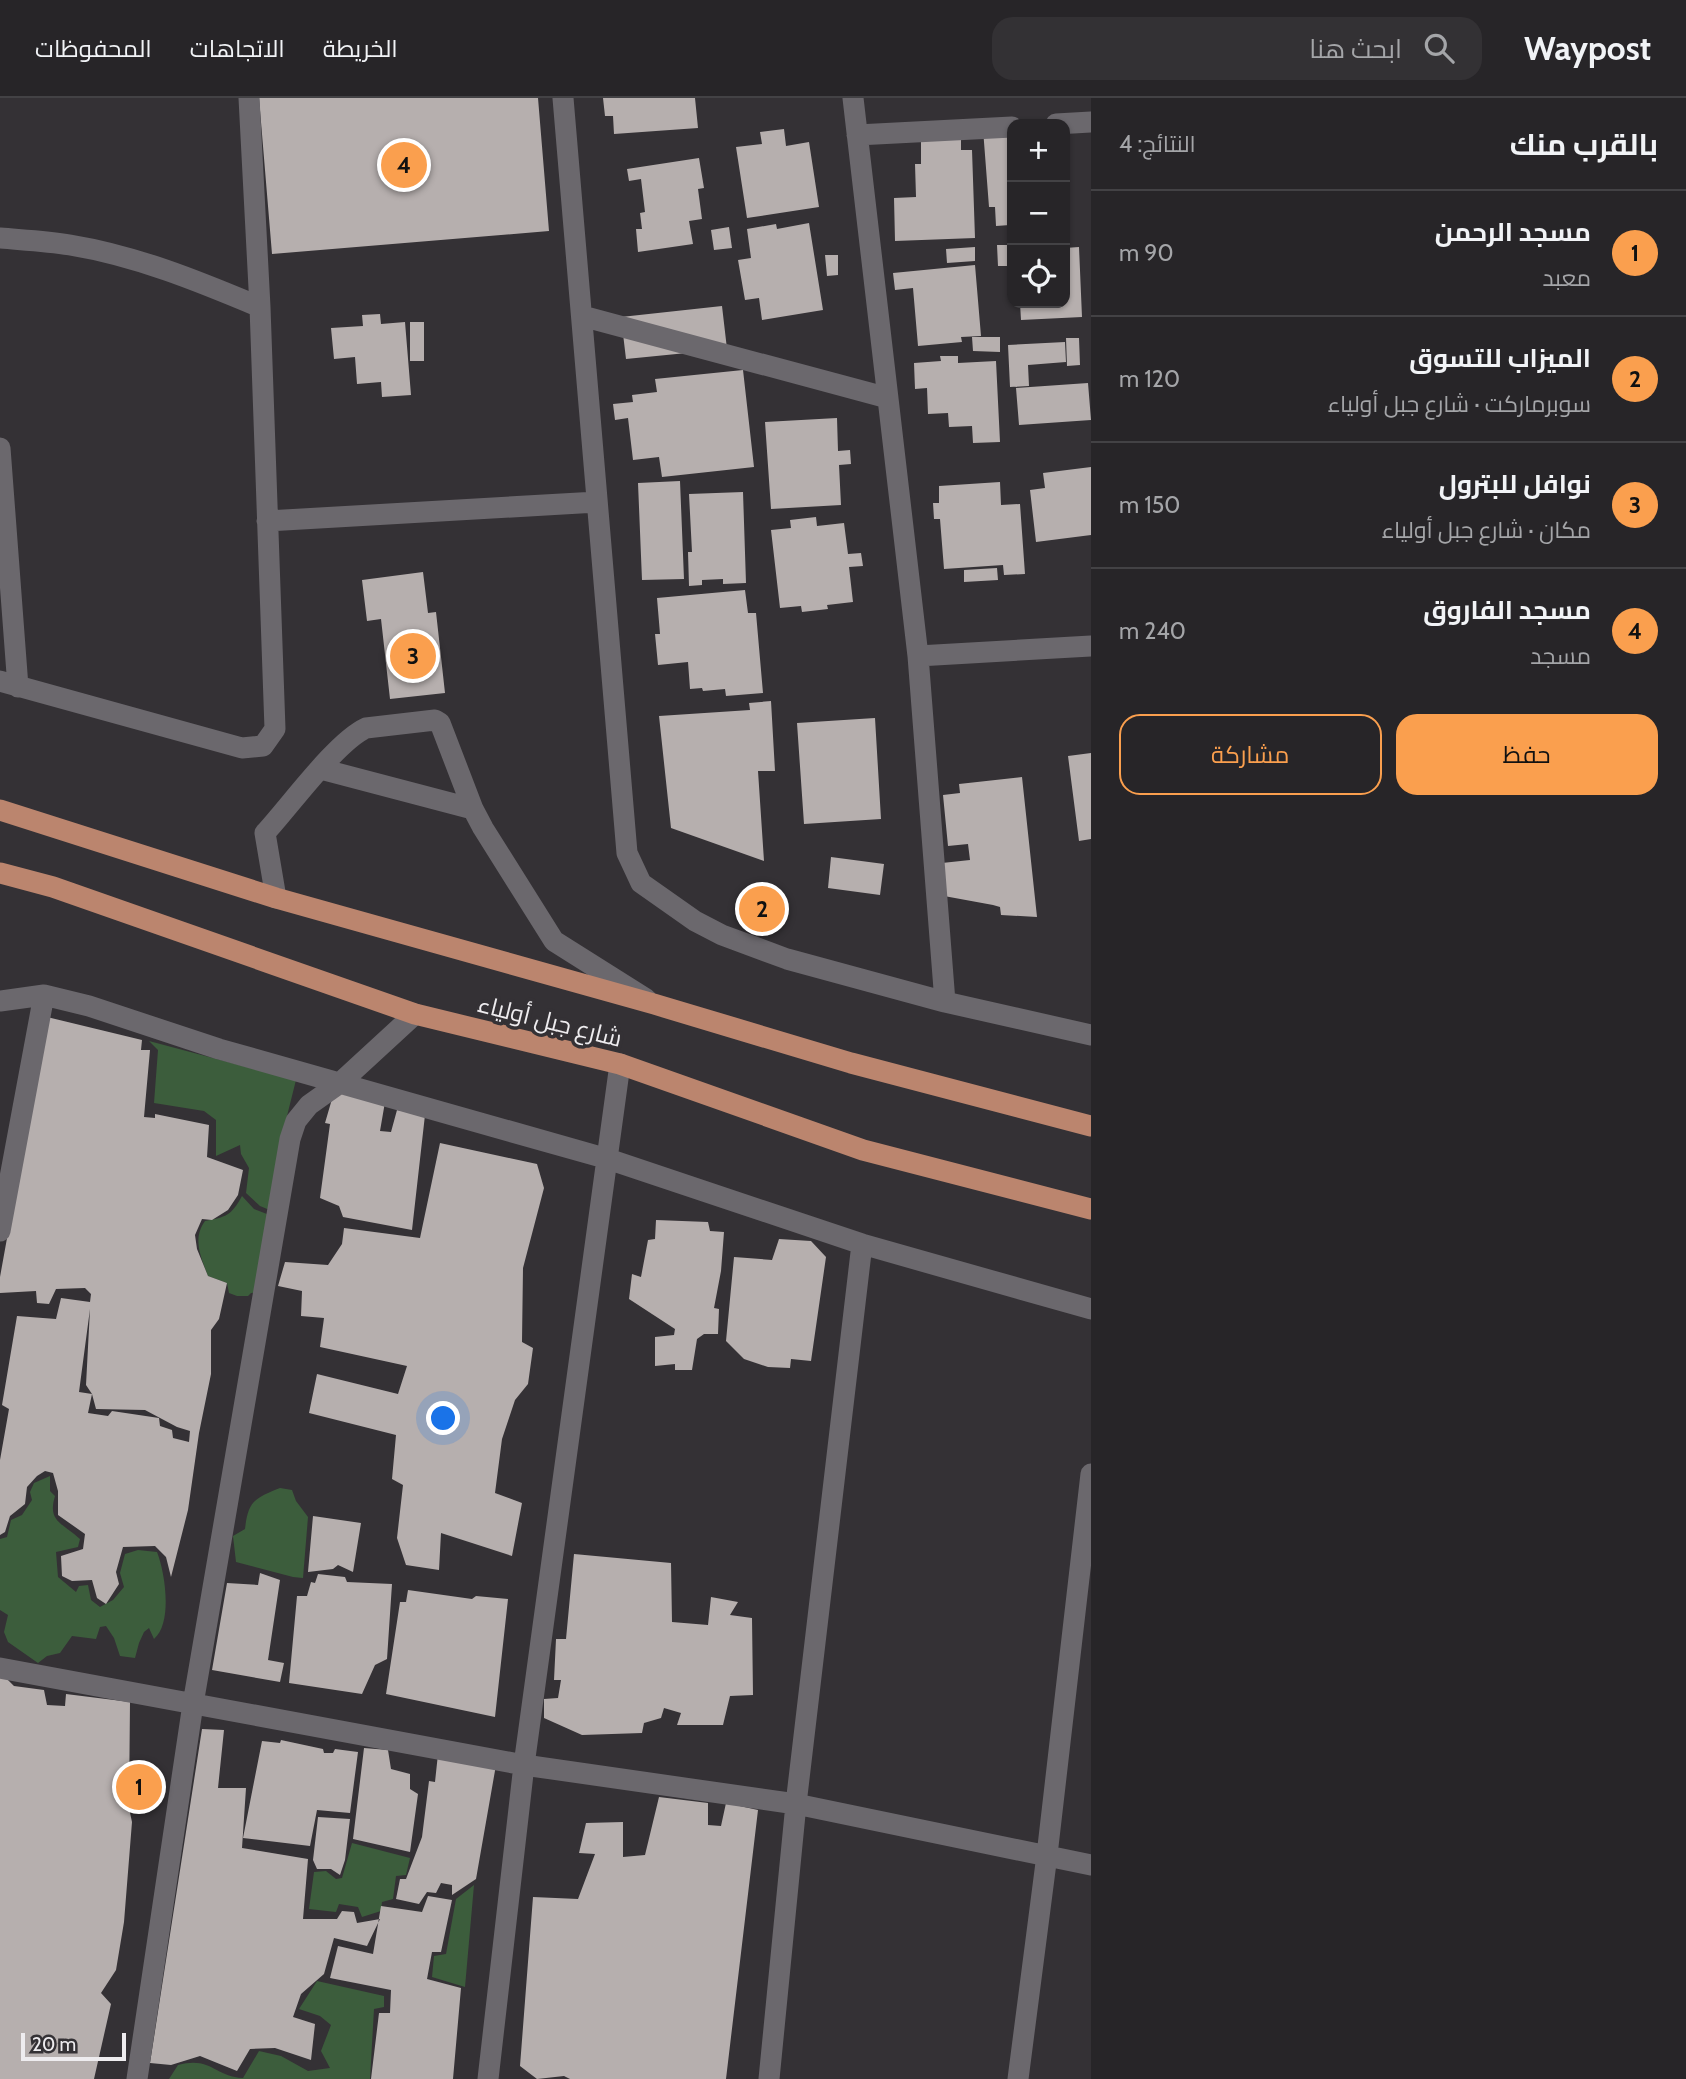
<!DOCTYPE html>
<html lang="ar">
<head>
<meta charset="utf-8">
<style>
	body { margin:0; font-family:Cabin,Cairo,sans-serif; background:#333134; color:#f1f3f6; direction:rtl }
	.controls { position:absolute; right:21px; top:21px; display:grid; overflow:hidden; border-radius:14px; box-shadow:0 2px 5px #0004 }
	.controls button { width:63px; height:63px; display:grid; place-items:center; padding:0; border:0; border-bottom:2px solid #434245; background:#272528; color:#f1f3f6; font:35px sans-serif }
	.scale { position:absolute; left:21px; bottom:18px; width:105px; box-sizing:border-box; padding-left:7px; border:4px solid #eeecef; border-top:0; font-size:19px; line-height:24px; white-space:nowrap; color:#eeecef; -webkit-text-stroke:5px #343135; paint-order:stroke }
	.you { position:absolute; left:444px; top:1321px; width:24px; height:24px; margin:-18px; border:5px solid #fff; border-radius:50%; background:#1a73e8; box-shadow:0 0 0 10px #1a73e833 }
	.badge { display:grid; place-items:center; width:46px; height:46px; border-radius:50%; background:#fa9f4e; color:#111; font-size:23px; font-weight:700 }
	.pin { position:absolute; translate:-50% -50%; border:4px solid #fff; box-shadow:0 2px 7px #0006 }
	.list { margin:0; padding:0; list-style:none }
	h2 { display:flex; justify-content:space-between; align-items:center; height:91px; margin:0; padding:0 28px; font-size:30px }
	h2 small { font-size:23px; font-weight:400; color:#a4a5a8 }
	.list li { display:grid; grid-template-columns:46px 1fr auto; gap:21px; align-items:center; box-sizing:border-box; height:126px; padding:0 28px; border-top:2px solid #434245 }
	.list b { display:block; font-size:26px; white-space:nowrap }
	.list p { margin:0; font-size:23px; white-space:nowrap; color:#a4a5a8 }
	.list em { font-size:23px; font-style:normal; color:#a4a5a8 }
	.actions { display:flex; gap:14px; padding:21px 28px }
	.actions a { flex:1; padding:16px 0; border:2px solid #fa9f4e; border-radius:21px; text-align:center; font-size:24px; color:#fa9f4e }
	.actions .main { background:#fa9f4e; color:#111 }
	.icon { flex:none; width:38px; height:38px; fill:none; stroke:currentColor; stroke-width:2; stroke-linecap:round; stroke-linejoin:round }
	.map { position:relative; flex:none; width:1091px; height:1981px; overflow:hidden; direction:ltr }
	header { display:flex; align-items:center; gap:42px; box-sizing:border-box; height:98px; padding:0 35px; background:#272528; border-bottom:2px solid #434245 }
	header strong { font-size:33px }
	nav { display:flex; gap:38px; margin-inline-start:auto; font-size:24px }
	.search { width:490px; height:63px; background:#333134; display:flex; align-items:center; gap:18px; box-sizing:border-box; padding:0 24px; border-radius:21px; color:#a4a5a8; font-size:26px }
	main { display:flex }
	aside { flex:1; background:#272528 }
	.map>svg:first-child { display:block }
</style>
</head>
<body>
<header>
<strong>Waypost</strong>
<div class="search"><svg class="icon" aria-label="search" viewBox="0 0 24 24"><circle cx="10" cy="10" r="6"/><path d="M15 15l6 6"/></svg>ابحث هنا</div>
<nav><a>الخريطة</a><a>الاتجاهات</a><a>المحفوظات</a></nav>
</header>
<main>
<aside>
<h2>بالقرب منك<small>النتائج: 4</small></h2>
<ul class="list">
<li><span class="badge">1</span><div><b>مسجد الرحمن</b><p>معبد</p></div><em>90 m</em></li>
<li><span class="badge">2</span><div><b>الميزاب للتسوق</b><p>سوبرماركت · شارع جبل أولياء</p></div><em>120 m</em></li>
<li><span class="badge">3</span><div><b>نوافل للبترول</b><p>مكان · شارع جبل أولياء</p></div><em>150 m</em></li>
<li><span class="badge">4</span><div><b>مسجد الفاروق</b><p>مسجد</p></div><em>240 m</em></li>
</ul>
<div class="actions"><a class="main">حفظ</a><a>مشاركة</a></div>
</aside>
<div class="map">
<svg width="1091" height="1981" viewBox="0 0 1091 1981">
	<rect width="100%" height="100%" fill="#343135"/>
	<path fill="#3c5d3c" d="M 149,943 L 296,982 L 286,1022 L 272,1113 L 260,1108 L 246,1095 L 249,1070 L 241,1056 L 240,1047 L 216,1058 L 216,1022 L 204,1013 L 154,1005 L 158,952 Z
		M 242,1098 L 254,1111 L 272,1118 L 260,1194 L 251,1195 L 248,1198 L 237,1198 L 229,1195 L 227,1185 L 208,1178 C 201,1159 192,1141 205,1123 C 226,1119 231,1118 242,1098 Z
		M 50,1378 L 50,1393 L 55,1398 C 47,1424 63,1425 80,1441 L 78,1449 L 56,1454 L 58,1479 L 76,1494 L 79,1488 L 88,1487 L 91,1502 L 100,1509 L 113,1502 L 124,1489 L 120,1475 L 125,1456 L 138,1452 L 157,1454 C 165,1474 173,1525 154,1541 L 149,1530 L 144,1534 L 139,1545 L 135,1560 L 120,1558 L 114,1540 L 106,1528 L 100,1529 L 96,1541 L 72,1538 L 60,1555 L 47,1558 L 38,1565 L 8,1544 L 4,1534 L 8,1517 L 0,1512 L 0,1441 L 7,1439 L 11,1422 L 22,1417 L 32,1402 L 30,1394 L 34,1385 Z
		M 280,1390 L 292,1392 L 296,1403 L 308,1419 L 303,1480 L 293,1479 L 236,1464 L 233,1438 L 245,1431 C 248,1403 255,1400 280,1390 Z
		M 352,1745 L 410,1760 L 406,1777 L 396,1778 L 393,1801 L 382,1804 L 381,1813 L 362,1819 L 358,1809 L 339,1806 L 336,1814 L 309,1811 L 314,1774 L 326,1773 L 336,1781 L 342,1780 Z
		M 474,1787 L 465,1889 L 432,1879 L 434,1858 L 446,1856 L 456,1801 Z
		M 317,1883 L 384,1898 L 384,1909 L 374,1911 L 370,1981 L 169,1981 L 178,1967 C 211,1958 215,1979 243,1980 L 259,1953 L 281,1958 L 308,1973 L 330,1970 L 321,1953 L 331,1927 L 320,1918 L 299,1911 Z"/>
	<path fill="#b6afae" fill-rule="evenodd" d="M 259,0 L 538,0 L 549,133 L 272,156 Z
		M 603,0 L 695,0 L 698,30 L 614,36 L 613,18 L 605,18 Z
		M 784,31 L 786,48 L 809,44 L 819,109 L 747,120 L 736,49 L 762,46 L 760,34 Z
		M 983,31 L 1012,39 L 1012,108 L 1009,108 L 1010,127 L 996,128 L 995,109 L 989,109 Z
		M 961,35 L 961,52 L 972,52 L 975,140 L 895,143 L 894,100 L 916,99 L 915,66 L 921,66 L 921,37 Z
		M 699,60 L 704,90 L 698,91 L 702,121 L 689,123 L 693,146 L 638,154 L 636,131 L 642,131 L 640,115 L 645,114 L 641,81 L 629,83 L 627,71 Z
		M 809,125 L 823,212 L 762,222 L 759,200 L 745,202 L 738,162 L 751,160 L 747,131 L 776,126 L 777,131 Z
		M 729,129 L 732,150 L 714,152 L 711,132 Z
		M 997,147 L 1012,147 L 1012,168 L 998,168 Z
		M 975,149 L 975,163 L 947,165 L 946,151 Z
		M 1079,149 L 1082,219 L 1021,222 L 1020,205 L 1065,205 L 1065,150 Z
		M 825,157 L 838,157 L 838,177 L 827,178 Z
		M 975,167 L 981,238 L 961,239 L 962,244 L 918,248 L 913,190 L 895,192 L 893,175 Z
		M 722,208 L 727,251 L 626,261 L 621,219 Z
		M 380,216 L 381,226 L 405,224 L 411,297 L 382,299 L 381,284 L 357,286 L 355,259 L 334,261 L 331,230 L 363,228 L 362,217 Z
		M 410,224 L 424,224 L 424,263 L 410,263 Z
		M 972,239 L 1000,239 L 1000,254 L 973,253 Z
		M 1066,240 L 1079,240 L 1080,267 L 1067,268 Z
		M 1065,244 L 1066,264 L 1028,267 L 1029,288 L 1010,289 L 1008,247 Z
		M 940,258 L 958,258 L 958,265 L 996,263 L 1000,344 L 973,345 L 972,328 L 949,329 L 948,315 L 928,316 L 927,290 L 915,291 L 914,265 L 941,263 Z
		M 743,272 L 754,369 L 662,379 L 659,359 L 633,362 L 628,320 L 615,322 L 613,306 L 633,304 L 632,297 L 657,294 L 655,281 Z
		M 1088,285 L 1091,322 L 1019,327 L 1016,290 Z
		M 837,320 L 838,353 L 850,352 L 851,366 L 839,367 L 841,407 L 771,411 L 765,324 Z
		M 1091,369 L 1091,437 L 1036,444 L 1030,392 L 1045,390 L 1043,375 Z
		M 680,383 L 684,481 L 642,482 L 638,385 Z
		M 1000,384 L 1001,407 L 1020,406 L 1025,476 L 1004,477 L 1003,467 L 944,471 L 940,421 L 934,421 L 933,405 L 939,405 L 939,388 Z
		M 743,394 L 746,485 L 723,486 L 723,481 L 702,482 L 702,487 L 689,488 L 688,454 L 692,454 L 689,396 Z
		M 816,419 L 817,428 L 844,425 L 848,456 L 861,455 L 863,468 L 849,469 L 853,504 L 827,507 L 828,511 L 802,514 L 801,508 L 780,510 L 771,432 L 791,430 L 790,422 Z
		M 997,470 L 998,482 L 964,484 L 964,472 Z
		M 423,474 L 428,515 L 436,514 L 445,595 L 390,601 L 381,521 L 367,523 L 362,482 Z
		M 745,492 L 748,515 L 756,515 L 763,595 L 726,598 L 725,591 L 703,593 L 702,590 L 690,591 L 688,564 L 658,567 L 655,536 L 660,536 L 657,500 Z
		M 771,603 L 775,673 L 758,673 L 764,763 L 671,730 L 659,618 L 750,612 L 749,605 Z
		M 875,620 L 881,721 L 804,726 L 797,625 Z
		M 1091,655 L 1091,741 L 1079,743 L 1068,658 Z
		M 1022,679 L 1037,819 L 1001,817 L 1000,809 L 993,807 L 944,798 L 942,765 L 970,762 L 968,746 L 948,748 L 943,697 L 960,695 L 959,686 Z
		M 831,759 L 884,766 L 880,797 L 828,790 Z
		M 47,919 L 142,942 L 141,952 L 150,952 L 144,1019 L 155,1020 L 155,1016 L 209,1027 L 207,1059 L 243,1072 L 238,1097 L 228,1112 L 212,1122 L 202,1121 L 195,1137 L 197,1151 L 208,1178 L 227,1185 L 219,1221 L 211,1232 L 211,1276 L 199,1335 L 188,1412 L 171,1479 L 166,1459 L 155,1448 L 123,1449 L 116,1474 L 119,1486 L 106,1506 L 97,1500 L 92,1482 L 72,1483 L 62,1478 L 61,1458 L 83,1451 L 85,1436 L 58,1417 L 58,1393 L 53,1375 L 45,1373 L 37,1378 L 27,1389 L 25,1406 L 10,1418 L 5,1434 L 0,1437 L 0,1362 L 9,1311 L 2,1307 L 17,1218 L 56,1221 L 61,1200 L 90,1204 L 91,1196 L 85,1190 L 56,1191 L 49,1206 L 37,1205 L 36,1193 L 0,1195 L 0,1179 ZM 90,1211 L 86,1287 L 92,1296 L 79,1294 ZM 92,1296 L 96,1311 L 145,1312 L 177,1329 L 190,1333 L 189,1344 L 173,1340 L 172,1332 L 160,1328 L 159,1320 L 112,1313 L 108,1318 L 88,1315 Z
		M 343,994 L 385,1004 L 380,1033 L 391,1034 L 397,1012 L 425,1017 L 412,1132 L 343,1119 L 339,1108 L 320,1100 L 330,1026 L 325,1025 L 332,1001 Z
		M 440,1045 L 537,1066 L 544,1090 L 523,1170 L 522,1244 L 533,1250 L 528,1286 L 515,1302 L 502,1341 L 495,1395 L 522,1405 L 512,1458 L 441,1435 L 439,1472 L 406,1467 L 397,1440 L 403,1387 L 392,1381 L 396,1337 L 309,1315 L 317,1276 L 398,1296 L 407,1268 L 320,1249 L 324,1220 L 301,1218 L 302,1193 L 278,1188 L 285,1164 L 328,1167 L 342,1146 L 344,1130 L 420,1140 Z
		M 656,1122 L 708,1124 L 710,1133 L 724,1134 L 721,1173 L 714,1210 L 719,1211 L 718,1236 L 704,1236 L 697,1241 L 692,1272 L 675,1272 L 675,1266 L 655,1268 L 655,1239 L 674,1237 L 675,1231 L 629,1201 L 632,1176 L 641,1179 L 648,1142 L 655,1141 Z
		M 779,1141 L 811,1143 L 826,1159 L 811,1263 L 791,1261 L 790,1270 L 768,1269 L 744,1261 L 726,1243 L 734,1159 L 772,1162 Z
		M 313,1418 L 361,1425 L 353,1474 L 338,1467 L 333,1471 L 308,1474 Z
		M 574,1456 L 671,1465 L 672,1524 L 708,1527 L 711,1499 L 738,1504 L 730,1517 L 752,1520 L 753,1597 L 730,1598 L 723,1627 L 677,1627 L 681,1615 L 664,1610 L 661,1620 L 644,1625 L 642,1635 L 582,1637 L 544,1620 L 544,1601 L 558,1600 L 561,1582 L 554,1582 L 556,1541 L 566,1541 Z
		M 260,1475 L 280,1482 L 268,1562 L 284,1565 L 280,1584 L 212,1572 L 227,1485 L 258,1487 Z
		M 318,1476 L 345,1479 L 347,1484 L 392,1486 L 387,1561 L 375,1567 L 362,1596 L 289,1585 L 297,1498 L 307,1498 L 311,1484 L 315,1485 Z
		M 408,1492 L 472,1501 L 476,1498 L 508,1501 L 495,1619 L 386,1596 L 400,1504 L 406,1504 Z
		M 0,1578 L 5,1579 L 14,1588 L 44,1592 L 47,1607 L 65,1608 L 66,1596 L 130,1604 L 129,1710 L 132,1724 L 124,1824 L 116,1872 L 101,1895 L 111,1906 L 94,1981 L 0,1981 Z
		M 202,1631 L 224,1632 L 218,1690 L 246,1690 L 242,1750 L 308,1761 L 303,1821 L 337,1821 L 342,1813 L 354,1814 L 357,1825 L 380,1821 L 367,1848 L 334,1840 L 324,1876 L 301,1896 L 293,1919 L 315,1926 L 311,1962 L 275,1950 L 250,1951 L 237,1973 L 200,1958 L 171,1967 L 150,1965 Z
		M 281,1642 L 323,1651 L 324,1655 L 333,1655 L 335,1651 L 358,1654 L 350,1715 L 317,1712 L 310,1748 L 243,1740 L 262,1643 L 280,1645 Z
		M 364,1650 L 388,1652 L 391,1671 L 410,1676 L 410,1691 L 418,1696 L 410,1754 L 353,1741 Z
		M 438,1656 L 496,1667 L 476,1781 L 452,1797 L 452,1787 L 441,1785 L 436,1795 L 427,1794 L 419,1806 L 396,1801 L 400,1781 L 406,1781 L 422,1739 L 429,1683 L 435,1684 Z
		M 659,1699 L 708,1705 L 708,1727 L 721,1728 L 726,1705 L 758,1712 L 726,1981 L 570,1981 L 564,1978 L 537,1981 L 520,1968 L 533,1799 L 578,1801 L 595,1756 L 579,1755 L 586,1725 L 623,1724 L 623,1759 L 645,1757 Z
		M 318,1719 L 350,1721 L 345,1762 L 340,1777 L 331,1771 L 317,1771 L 313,1762 Z
		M 428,1798 L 452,1802 L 441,1854 L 432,1854 L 427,1881 L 461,1890 L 453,1981 L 371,1981 L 379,1915 L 390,1915 L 391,1892 L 330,1880 L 338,1848 L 373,1856 L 381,1808 L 422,1814 Z"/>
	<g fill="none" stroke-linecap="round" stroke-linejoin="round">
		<path stroke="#6b686d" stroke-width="21" d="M 563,0 L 627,755 L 641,785 L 695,823 L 722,837 L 787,861 L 945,904 L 1091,937
			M 853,0 L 918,558 L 945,904
			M 1056,26 L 1091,24
			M 857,37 L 1012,29
			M 0,140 C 23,142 47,143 70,147 C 137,158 198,183 260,209
			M 582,218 L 888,300
			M 0,350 L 18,589
			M 267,423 L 597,404
			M 918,558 L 1091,548
			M 0,583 L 242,650 L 263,648 L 275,631 L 260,209 L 249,0
			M 321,671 L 473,711
			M 276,800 L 265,735 C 290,708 336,644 366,630 L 435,622 L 440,625 L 473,711 L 483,730 L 554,843 L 646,901
			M 0,903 L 44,897 L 89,908 L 219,951 L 608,1061 L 862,1146 L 796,1706 L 769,1981
			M 0,1133 L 44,897
			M 862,1146 L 1091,1211
			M 0,1570 L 524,1667 L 796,1706 L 1091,1767
			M 137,1981 L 193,1606 L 290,1041 L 296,1023 L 309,1007 L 340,985 L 415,916
			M 488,1981 L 524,1667 L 620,966
			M 1018,1981 L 1047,1757 L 1091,1376"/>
		<path stroke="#bb856e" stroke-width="21" d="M 0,712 L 276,800 L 654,906 L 851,965 L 1091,1028
			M 0,775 L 53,789 L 415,916 L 620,966 L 863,1052 L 1091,1111"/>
	</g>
	<g text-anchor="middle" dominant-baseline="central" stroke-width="7" stroke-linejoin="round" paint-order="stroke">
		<g font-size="24" fill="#eeecef" stroke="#343135">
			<text transform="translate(550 923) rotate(14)">شارع جبل أولياء</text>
		</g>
	</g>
</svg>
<div class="controls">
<button>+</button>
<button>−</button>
<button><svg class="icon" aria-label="locate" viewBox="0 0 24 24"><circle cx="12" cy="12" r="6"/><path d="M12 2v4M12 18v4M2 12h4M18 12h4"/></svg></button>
</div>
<div class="scale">20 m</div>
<div class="you"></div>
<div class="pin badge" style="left:139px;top:1689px">1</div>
<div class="pin badge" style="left:762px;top:811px">2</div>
<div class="pin badge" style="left:413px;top:558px">3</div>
<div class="pin badge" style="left:404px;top:67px">4</div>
</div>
</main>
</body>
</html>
